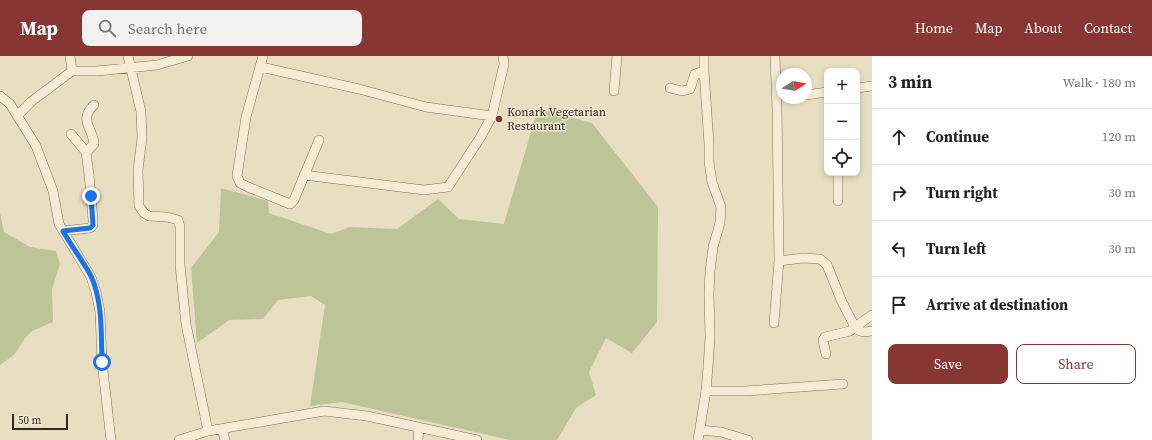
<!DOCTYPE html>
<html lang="en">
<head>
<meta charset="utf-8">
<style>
	body { margin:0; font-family:"Source Serif 4",serif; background:#f2f2f2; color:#222 }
	.controls { position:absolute; right:12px; top:12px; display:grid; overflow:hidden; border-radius:8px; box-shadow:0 2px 6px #0003 }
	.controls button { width:36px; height:36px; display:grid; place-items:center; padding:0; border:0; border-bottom:1px solid #e0e0e0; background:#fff; color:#222; font:20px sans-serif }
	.compass { position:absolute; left:776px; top:12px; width:36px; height:36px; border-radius:50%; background:#fff; box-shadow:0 2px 6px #0003; rotate:79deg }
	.scale { position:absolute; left:12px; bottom:10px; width:56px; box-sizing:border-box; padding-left:4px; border:2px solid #31281e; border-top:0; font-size:11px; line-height:14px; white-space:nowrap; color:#31281e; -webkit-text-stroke:3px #f0e9d1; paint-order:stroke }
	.stop { position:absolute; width:12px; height:12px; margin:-9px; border:3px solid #1a73e8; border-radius:50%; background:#fff }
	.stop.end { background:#1a73e8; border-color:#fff; box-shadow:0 1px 4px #0008 }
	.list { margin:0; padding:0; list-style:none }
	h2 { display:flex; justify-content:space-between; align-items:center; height:52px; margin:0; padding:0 16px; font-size:17px }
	h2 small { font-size:13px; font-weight:400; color:#767676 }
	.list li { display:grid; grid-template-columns:26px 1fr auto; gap:12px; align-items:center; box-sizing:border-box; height:56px; padding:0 16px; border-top:1px solid #e0e0e0 }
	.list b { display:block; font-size:15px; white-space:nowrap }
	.list em { font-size:13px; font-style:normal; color:#767676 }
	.actions { display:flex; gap:8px; padding:12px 16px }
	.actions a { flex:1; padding:9px 0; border:1px solid #873633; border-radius:8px; text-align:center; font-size:14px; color:#873633 }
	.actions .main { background:#873633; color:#fff }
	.icon { flex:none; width:22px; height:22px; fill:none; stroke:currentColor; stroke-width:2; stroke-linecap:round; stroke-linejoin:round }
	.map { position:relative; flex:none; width:872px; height:384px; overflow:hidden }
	header { display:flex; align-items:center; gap:24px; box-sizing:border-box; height:56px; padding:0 20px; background:#873633; color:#fff }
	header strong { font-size:19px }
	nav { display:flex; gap:22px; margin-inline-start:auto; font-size:14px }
	.search { width:280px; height:36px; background:#f2f2f2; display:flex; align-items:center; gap:10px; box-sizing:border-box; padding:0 14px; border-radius:8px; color:#767676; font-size:15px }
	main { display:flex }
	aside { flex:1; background:#fff }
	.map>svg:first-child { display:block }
</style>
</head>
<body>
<header>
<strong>Map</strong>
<div class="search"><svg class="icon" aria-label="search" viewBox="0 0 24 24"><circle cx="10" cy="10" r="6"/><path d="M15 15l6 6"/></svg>Search here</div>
<nav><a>Home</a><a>Map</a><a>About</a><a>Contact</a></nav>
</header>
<main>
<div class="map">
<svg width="872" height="384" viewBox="0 0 872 384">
	<rect width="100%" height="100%" fill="#e8dec2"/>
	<path fill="#bdc498" d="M 538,52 L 592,67 L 658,151 L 657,266 L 632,297 L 606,282 L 589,316 L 596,339 L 576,352 L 557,384 L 510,384 L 342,346 L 310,350 L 325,249 L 311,240 L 278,244 L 263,263 L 229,264 L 197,287 L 191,212 L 219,176 L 221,132 L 268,145 L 269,157 L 331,178 L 350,171 L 397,173 L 438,143 L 459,163 L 504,168 Z
		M 0,157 L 4,176 L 30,191 L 56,195 L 60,208 L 52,233 L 53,266 L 32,275 L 25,282 L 15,298 L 0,309 Z"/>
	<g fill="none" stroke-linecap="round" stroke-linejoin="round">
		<defs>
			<path id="minor" d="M 128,0 L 141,56 L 142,82 L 138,114 L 139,150 L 144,157 L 149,160 L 167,161 L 178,164 L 180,171 L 180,209 L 186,268 L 208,375
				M 263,0 L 246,61 L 237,120 L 240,127 L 248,131 L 290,148 L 294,144 L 319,84
				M 775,0 L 777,52 L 779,205 L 803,202 L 820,203 L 827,209 L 842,246 L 855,271 L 872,259
				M 261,11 L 359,33 L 426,51 L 492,60
				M 72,15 L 97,15 L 157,9 L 188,0
				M 670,32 L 682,35 L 690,33 L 695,18 L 704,15
				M 857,32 L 872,30
				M 614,35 L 617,0
				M 806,39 L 827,36
				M 0,40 L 10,48 L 36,90 L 53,135 L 59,168 L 91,221 L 96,236 L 100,256 L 102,306 L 111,384
				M 18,59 L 32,45 L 72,15 L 70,0
				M 86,96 L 94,88 C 93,72 78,64 94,49
				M 838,117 L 838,145
				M 304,119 L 424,134 L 448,131 L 480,82 L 492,60 L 504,8 L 503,0
				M 63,175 L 90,172 L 93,169 L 93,164 L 89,118 L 86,96 L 71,78
				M 774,267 L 779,205
				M 826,298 L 823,284 L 825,281 L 850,275 L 855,271 C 860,277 865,276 872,275
				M 706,335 L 745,335 L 843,328
				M 222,373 L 225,384
				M 700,374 L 721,376 L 748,384
				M 179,384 L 208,375 L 324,355 L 367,360 L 477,384
				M 418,384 L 419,371
				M 698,384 L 706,335 L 708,311 L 710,281 L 709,237 L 710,215 L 713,191 L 720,167 L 721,151 L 712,126 L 709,106 L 709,88 L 704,15 L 704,0"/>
		</defs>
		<use href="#minor" stroke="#80715c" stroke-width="10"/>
		<use href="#minor" stroke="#f4ecd4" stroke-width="9"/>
	</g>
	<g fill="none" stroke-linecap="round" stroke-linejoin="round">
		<path stroke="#1a73e8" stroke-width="5" d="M 91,140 L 93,169 L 90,172 L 63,175 C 72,191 83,205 91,220 C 103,246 101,279 102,306"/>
	</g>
	<circle fill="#873633" stroke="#f0e9d1" stroke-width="1.5" cx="499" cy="63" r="4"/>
	<g text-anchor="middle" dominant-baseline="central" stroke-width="3" stroke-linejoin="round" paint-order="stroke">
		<g font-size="12" fill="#31281e" stroke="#f0e9d1" text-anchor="start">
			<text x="507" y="56">Konark Vegetarian<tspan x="507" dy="14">Restaurant</tspan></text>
		</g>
	</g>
</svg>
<div class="controls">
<button>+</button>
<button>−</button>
<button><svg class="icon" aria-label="locate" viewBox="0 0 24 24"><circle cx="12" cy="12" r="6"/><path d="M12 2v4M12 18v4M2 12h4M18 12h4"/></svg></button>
</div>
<svg class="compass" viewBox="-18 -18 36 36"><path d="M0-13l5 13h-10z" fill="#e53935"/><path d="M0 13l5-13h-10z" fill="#767676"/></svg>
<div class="scale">50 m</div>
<div class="stop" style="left:102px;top:306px"></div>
<div class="stop end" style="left:91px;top:140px"></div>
</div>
<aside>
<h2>3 min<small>Walk · 180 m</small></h2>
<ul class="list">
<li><svg class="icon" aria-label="ahead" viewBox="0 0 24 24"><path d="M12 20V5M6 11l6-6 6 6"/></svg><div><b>Continue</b></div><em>120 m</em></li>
<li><svg class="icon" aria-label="right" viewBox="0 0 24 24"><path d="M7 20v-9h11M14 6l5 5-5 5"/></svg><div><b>Turn right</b></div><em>30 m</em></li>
<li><svg class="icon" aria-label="left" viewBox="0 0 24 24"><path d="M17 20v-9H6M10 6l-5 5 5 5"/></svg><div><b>Turn left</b></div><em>30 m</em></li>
<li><svg class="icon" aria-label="arrive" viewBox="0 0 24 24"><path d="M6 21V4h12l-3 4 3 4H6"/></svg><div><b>Arrive at destination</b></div></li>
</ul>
<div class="actions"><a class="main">Save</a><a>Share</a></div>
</aside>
</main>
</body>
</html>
